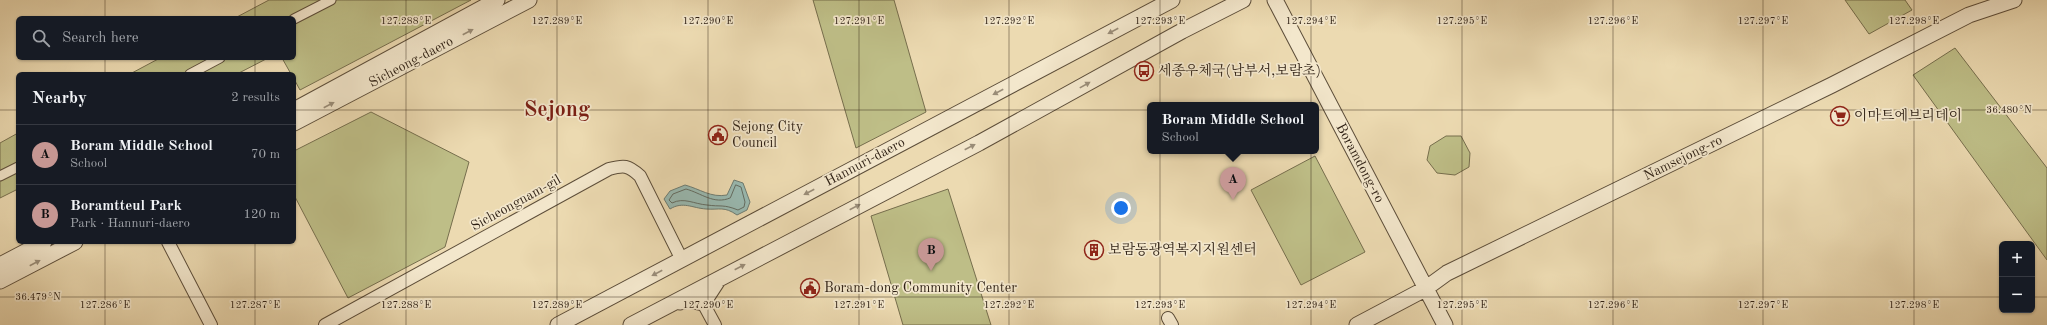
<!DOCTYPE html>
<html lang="en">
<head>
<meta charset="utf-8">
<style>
	body { margin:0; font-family:"Old Standard TT","Noto Serif KR",serif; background:#20242c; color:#f1f3f6 }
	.controls { position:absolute; right:12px; bottom:12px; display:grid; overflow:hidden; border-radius:6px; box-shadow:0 1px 3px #0004 }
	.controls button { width:36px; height:36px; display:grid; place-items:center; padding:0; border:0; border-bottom:1px solid #363941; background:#171b24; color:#f1f3f6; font:20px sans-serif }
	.you { position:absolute; left:1121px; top:208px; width:14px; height:14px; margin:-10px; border:3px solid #fff; border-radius:50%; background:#1a73e8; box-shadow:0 0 0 6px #1a73e833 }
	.badge { display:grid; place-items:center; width:26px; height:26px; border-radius:50%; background:#c59692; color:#111; font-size:13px; font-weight:700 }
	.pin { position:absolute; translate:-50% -33px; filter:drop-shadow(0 1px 2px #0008) }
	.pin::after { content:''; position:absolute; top:21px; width:14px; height:12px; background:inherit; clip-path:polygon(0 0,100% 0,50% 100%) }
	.popup { position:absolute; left:1147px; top:102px; width:172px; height:52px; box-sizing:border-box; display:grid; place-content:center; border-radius:6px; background:#171b24; filter:drop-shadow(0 1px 3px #0005); font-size:13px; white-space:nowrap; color:#9ea1a6 }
	.popup b { font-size:15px; color:#f1f3f6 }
	.popup::after { content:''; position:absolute; left:50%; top:100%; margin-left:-8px; border:8px solid transparent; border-top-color:#171b24 }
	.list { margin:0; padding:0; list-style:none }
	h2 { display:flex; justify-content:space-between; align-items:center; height:52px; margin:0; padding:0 16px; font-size:17px }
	h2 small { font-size:13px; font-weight:400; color:#9ea1a6 }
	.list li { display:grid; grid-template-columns:26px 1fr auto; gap:12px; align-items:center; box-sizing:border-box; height:60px; padding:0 16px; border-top:1px solid #363941 }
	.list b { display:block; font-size:15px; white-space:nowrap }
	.list p { margin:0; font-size:13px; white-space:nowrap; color:#9ea1a6 }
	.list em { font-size:13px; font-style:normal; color:#9ea1a6 }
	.icon { flex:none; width:22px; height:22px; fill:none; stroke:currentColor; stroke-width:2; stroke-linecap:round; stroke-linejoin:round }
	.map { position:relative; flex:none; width:2047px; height:325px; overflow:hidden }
	.search { position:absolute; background:#171b24; box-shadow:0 1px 3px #0004; left:16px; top:16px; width:280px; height:44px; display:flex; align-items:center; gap:10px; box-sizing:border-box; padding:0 14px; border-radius:6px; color:#9ea1a6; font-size:15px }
	.panel { position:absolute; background:#171b24; box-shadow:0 1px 3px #0004; left:16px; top:72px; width:280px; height:172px; border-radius:6px }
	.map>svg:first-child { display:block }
</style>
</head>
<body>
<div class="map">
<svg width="2047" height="325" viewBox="0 0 2047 325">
	<rect width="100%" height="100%" fill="#ecdab1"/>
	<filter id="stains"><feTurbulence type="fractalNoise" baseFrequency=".005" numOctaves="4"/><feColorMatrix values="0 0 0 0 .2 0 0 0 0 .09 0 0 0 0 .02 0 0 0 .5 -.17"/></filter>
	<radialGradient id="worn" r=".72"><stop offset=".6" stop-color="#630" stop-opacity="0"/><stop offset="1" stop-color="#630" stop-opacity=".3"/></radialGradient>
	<path fill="#bebe87" stroke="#766e4d" d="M 269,0 L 471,0 L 300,90 L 294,79 L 294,74 L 291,74 L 282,58 L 294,58 L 294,18 L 235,18 Z
		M 813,0 L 894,0 L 926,112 L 856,148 Z
		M 1845,0 L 1905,0 L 1912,10 L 1869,34 Z
		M 1955,48 L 2047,168 L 2047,260 L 1913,75 Z
		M 160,58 L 268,58 L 237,74 L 130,74 Z
		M 371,112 L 469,162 L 445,247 L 348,298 L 294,195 L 294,151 Z
		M 18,133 L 18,189 L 0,198 L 0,143 Z
		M 1446,136 L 1461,136 L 1470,153 L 1469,167 L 1455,175 L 1437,173 L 1427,160 L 1430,146 Z
		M 1315,156 L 1365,252 L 1301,285 L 1251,190 Z
		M 948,189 L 991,325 L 903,325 L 871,216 Z"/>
	<path fill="#99bab2" stroke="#6e7c72" d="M 734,180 L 743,183 L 750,202 L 747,210 L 737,215 C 724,206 720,210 706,209 C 692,208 683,201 670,209 L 664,199 L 670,191 L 685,185 C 700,189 711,198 727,195 Z"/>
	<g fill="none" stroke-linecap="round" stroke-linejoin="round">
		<path stroke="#636c62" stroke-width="1" d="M 736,185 L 741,187 L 745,202 L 744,207 L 738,210 C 723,204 721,207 707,205 C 694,204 684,197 672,203 L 669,200 L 673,194 L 686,189 C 701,193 714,205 730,198 Z"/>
		<defs>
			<path id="pedestrian" d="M 294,19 L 331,0
				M 190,74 L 220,58
				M 0,176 L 18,167"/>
			<path id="minor" d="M 168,242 L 211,325
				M 703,303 L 715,325
				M 1168,318 L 1172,325
				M 325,325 L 609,169 C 624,165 628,165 640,176 L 682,260"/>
			<path id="tertiary" d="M 1275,0 L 1445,325
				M 294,110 L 497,0
				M 294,123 L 529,0
				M 0,265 L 44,242
				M 0,281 L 75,242
				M 680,302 L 689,300 L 703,303 L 718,280
				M 558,325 L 1172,0
				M 631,325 L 979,143 L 1182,31 L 1243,0
				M 1357,325 L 1425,289 L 1447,273 L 1832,85 L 1969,15 L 2014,0"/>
		</defs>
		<use href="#pedestrian" stroke="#5d4e3a" stroke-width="11"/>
		<use href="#minor" stroke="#5d4e3a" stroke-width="14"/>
		<use href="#tertiary" stroke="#5d4e3a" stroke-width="17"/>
		<use href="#pedestrian" stroke="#f3e7cc" stroke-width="9"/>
		<use href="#minor" stroke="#f3e7cc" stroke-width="12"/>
		<use href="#tertiary" stroke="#f3e7cc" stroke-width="15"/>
	</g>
	<defs><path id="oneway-solid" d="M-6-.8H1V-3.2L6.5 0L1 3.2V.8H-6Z"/></defs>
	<g fill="#9a8d79">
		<use href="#oneway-solid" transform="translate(1113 31) rotate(152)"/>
		<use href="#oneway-solid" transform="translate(468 32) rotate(-28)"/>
		<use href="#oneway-solid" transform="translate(1085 85) rotate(-29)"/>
		<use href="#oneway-solid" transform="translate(998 92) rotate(152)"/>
		<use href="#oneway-solid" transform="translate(329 105) rotate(-28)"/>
		<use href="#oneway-solid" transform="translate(970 147) rotate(-27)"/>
		<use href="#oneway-solid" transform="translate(809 192) rotate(152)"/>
		<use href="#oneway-solid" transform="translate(855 207) rotate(-27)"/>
		<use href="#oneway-solid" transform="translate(35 263) rotate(-28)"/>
		<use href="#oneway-solid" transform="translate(740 267) rotate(-27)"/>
		<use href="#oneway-solid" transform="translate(657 273) rotate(152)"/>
	</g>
	<path fill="none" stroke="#2d1f13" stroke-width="1" stroke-opacity="0.45" d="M 105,0 L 105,18M 255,0 L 255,18M 406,0 L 406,325M 557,0 L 557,325M 708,0 L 708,325M 859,0 L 859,325M 1009,0 L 1009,325M 1160,0 L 1160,325M 1311,0 L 1311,325M 1462,0 L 1462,325M 1613,0 L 1613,325M 1763,0 L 1763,325M 1914,0 L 1914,325M 105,58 L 105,74M 255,58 L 255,74M 0,110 L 18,110M 294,110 L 2047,110M 105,242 L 105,325M 255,242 L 255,325M 0,297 L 2002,297M 2032,297 L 2047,297"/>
	<defs>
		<symbol id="bus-ring" viewBox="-11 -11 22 22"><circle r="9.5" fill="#f3e7cc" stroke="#8f2418" stroke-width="1.5"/><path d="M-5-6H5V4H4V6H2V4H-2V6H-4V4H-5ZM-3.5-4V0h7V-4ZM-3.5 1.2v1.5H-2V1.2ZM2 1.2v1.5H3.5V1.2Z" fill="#8f2418"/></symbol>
		<symbol id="supermarket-ring" viewBox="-11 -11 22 22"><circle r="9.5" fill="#f3e7cc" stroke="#8f2418" stroke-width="1.5"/><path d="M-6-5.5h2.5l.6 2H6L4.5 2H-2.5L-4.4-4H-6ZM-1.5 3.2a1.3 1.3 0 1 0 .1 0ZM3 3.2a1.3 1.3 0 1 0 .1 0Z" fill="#8f2418"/></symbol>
		<symbol id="civic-ring" viewBox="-11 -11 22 22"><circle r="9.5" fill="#f3e7cc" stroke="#8f2418" stroke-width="1.5"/><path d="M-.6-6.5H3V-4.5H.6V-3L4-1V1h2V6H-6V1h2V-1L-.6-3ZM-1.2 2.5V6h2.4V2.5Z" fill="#8f2418"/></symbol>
		<symbol id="building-ring" viewBox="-11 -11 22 22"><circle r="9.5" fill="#f3e7cc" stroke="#8f2418" stroke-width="1.5"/><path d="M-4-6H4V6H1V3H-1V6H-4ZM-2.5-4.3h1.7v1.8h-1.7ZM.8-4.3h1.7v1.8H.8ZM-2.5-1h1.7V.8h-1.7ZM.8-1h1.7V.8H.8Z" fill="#8f2418"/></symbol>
	</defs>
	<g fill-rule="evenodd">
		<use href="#bus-ring" x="1133" y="60" width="22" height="22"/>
		<use href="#supermarket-ring" x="1829" y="105" width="22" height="22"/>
		<use href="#civic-ring" x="707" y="124" width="22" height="22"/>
		<use href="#building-ring" x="1083" y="239" width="22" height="22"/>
		<use href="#civic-ring" x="799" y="277" width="22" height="22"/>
	</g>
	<g text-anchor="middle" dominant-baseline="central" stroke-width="3.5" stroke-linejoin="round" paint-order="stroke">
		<g font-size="14" fill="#2d1f13" stroke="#f3e7cc">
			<text transform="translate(411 62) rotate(-28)">Sicheong-daero</text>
			<text transform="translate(1683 158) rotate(-26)">Namsejong-ro</text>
			<text transform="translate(865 162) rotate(-28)">Hannuri-daero</text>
			<text transform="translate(1360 163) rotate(62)">Boramdong-ro</text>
			<text transform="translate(516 203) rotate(-29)">Sicheongnam-gil</text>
		</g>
		<g font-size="14" fill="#2d1f13" stroke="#f3e7cc" text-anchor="start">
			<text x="1158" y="71">세종우체국(남부서,보람초)</text>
			<text x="1854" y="116">이마트에브리데이</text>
			<text x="732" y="127">Sejong City<tspan x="732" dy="16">Council</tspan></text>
			<text x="1108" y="250">보람동광역복지지원센터</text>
			<text x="824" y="288">Boram-dong Community Center</text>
		</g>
		<g font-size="22" font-weight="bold" fill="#7a1f14" stroke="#f3e7cc">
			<text x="557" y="110">Sejong</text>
		</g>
	</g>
	<g font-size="10" text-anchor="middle" fill="#2d1f13" stroke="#f3e7cc" stroke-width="3.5" stroke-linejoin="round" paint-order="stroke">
		<text x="406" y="24">127.288°E</text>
		<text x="557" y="24">127.289°E</text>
		<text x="708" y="24">127.290°E</text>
		<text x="859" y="24">127.291°E</text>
		<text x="1009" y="24">127.292°E</text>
		<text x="1160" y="24">127.293°E</text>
		<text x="1311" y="24">127.294°E</text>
		<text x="1462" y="24">127.295°E</text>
		<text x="1613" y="24">127.296°E</text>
		<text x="1763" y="24">127.297°E</text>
		<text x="1914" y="24">127.298°E</text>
		<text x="2009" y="113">36.480°N</text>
		<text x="38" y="300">36.479°N</text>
		<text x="105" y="308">127.286°E</text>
		<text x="255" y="308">127.287°E</text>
		<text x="406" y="308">127.288°E</text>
		<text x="557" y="308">127.289°E</text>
		<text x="708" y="308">127.290°E</text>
		<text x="859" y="308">127.291°E</text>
		<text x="1009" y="308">127.292°E</text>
		<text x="1160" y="308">127.293°E</text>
		<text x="1311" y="308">127.294°E</text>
		<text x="1462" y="308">127.295°E</text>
		<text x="1613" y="308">127.296°E</text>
		<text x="1763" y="308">127.297°E</text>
		<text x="1914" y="308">127.298°E</text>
	</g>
	<rect width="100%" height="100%" filter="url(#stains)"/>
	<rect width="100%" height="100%" fill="url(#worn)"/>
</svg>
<div class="controls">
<button>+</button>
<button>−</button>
</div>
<div class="you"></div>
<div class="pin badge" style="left:1233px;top:200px">A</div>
<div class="popup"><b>Boram Middle School</b>School</div>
<div class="pin badge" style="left:931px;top:271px">B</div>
<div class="search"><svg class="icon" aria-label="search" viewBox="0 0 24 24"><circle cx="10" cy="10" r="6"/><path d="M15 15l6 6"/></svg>Search here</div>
<section class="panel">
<h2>Nearby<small>2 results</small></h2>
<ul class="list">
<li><span class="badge">A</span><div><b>Boram Middle School</b><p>School</p></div><em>70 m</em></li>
<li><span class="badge">B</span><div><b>Boramtteul Park</b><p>Park · Hannuri-daero</p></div><em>120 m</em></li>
</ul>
</section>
</div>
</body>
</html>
